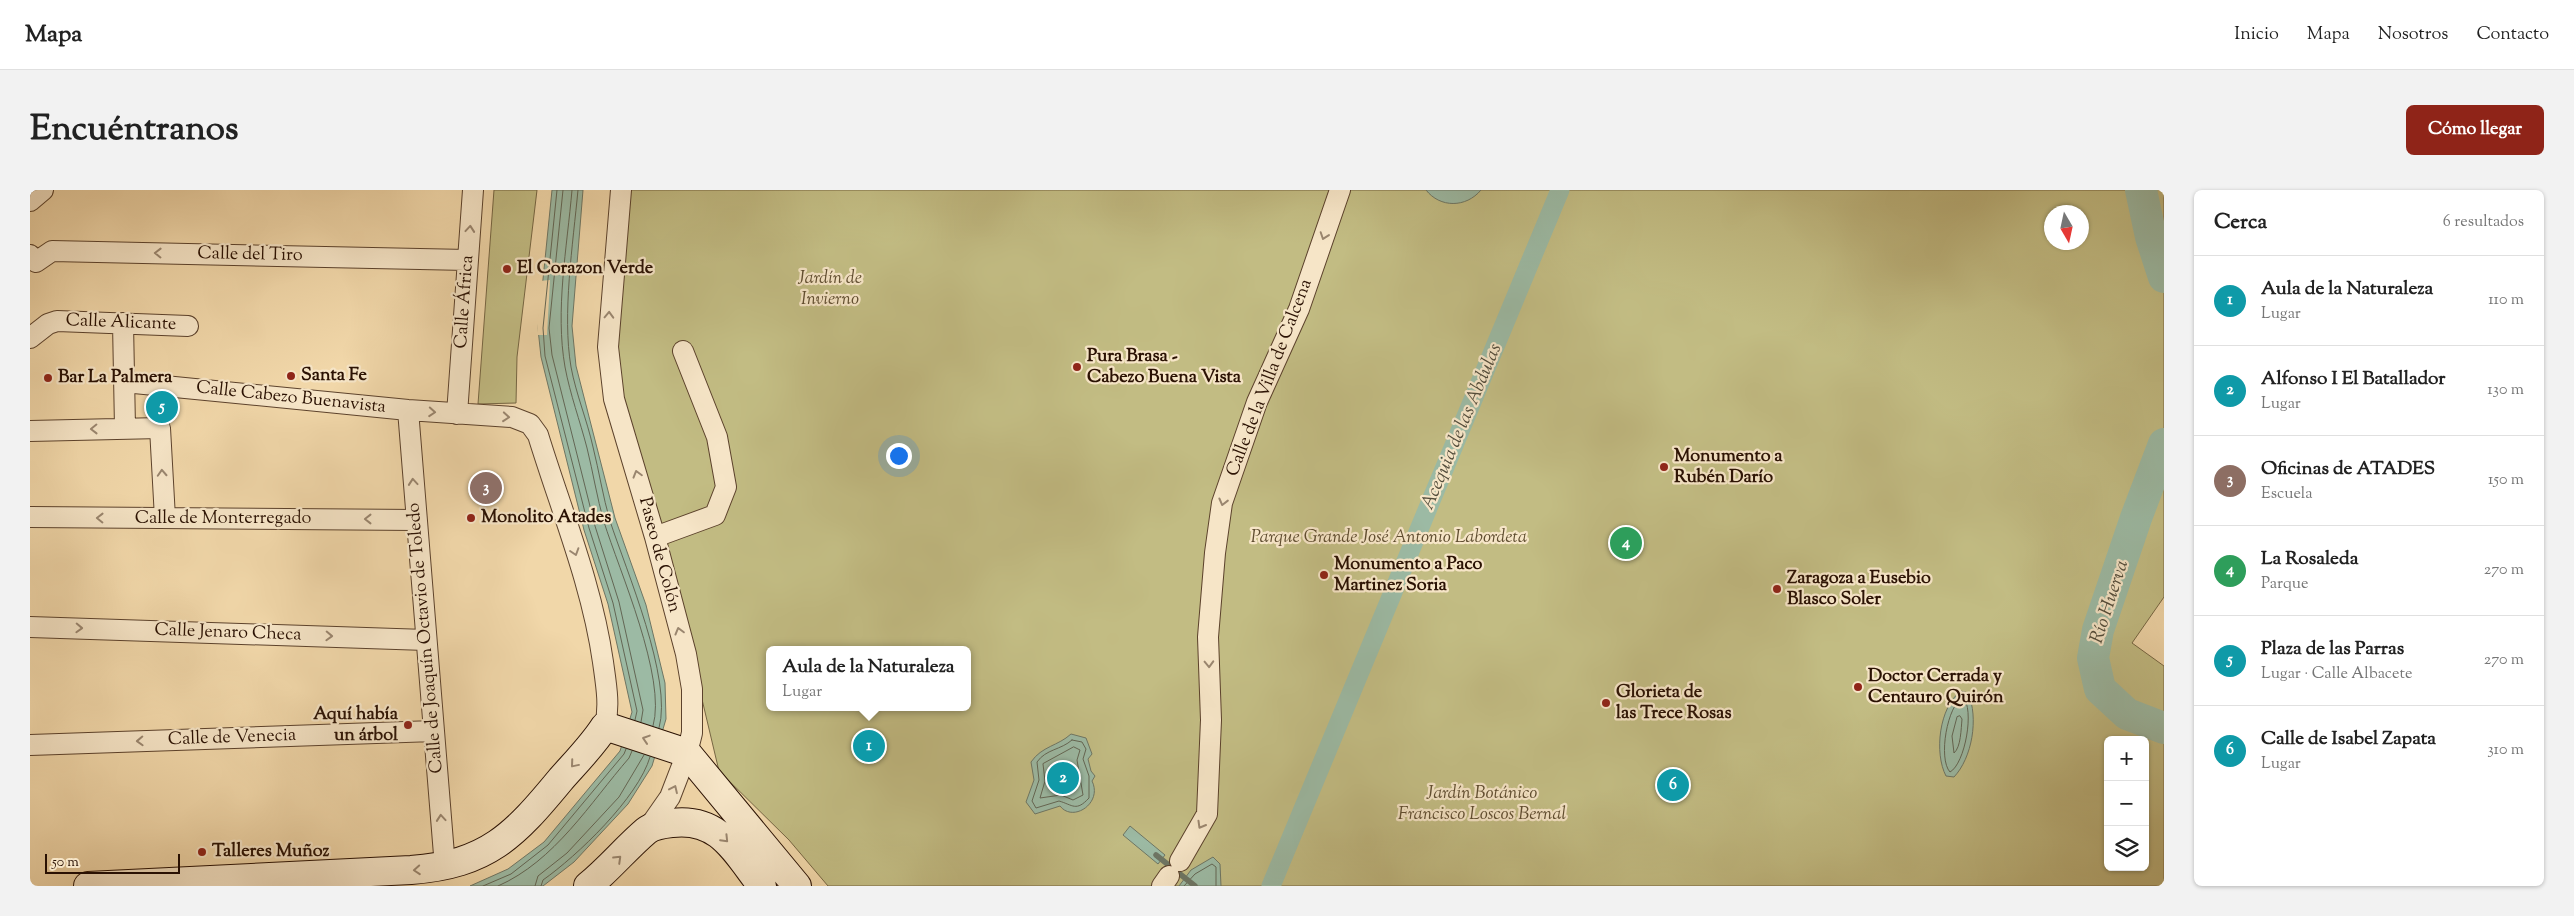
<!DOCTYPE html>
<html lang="es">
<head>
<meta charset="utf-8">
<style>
	body { margin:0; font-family:"Sorts Mill Goudy",serif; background:#f2f2f2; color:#222 }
	.controls { position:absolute; right:15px; bottom:15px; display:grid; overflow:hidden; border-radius:8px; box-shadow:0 1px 4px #0004 }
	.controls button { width:45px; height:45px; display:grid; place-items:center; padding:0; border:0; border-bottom:1px solid #e0e0e0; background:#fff; color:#222; font:25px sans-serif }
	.compass { position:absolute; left:2014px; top:15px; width:45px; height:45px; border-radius:50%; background:#fff; box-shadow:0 1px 4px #0004; rotate:171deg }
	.scale { position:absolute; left:15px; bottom:12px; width:135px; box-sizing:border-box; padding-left:5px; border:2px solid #2a1103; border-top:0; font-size:14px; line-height:18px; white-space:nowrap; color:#2a1103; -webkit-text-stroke:4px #f6e5c7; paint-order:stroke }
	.you { position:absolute; left:868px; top:265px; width:18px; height:18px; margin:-12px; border:4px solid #fff; border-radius:50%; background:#1a73e8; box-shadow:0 0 0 8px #1a73e833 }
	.badge { display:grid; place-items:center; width:32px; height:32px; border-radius:50%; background:#8f2418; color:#fff; font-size:16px; font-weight:700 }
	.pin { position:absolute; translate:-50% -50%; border:2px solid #fff; box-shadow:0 1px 5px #0006 }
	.popup { position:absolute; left:736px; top:456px; width:205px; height:65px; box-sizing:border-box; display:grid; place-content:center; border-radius:8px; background:#fff; filter:drop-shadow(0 1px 4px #0005); font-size:16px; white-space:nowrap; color:#767676 }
	.popup b { font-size:19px; color:#222 }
	.popup::after { content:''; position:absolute; left:50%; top:100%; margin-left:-10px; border:10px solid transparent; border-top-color:#fff }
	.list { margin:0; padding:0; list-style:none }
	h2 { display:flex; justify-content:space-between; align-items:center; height:65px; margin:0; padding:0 20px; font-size:21px }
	h2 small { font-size:16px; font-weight:400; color:#767676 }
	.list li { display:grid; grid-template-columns:32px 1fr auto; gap:15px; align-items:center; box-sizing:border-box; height:90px; padding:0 20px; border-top:1px solid #e0e0e0 }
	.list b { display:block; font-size:19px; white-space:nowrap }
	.list p { margin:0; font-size:16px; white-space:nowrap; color:#767676 }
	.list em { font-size:16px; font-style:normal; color:#767676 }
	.icon { flex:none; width:28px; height:28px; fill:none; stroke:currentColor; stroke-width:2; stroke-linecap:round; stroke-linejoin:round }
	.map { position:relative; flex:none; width:2134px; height:696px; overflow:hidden; border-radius:8px }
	header { display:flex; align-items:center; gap:30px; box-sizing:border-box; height:70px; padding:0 25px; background:#fff; border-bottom:1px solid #e0e0e0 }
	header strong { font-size:24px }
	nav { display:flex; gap:28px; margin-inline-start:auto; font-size:18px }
	.intro { display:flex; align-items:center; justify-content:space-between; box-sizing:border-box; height:120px; padding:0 30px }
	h1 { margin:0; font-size:35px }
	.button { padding:12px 22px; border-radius:8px; background:#8f2418; color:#fff; font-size:18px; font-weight:700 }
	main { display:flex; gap:30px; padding:0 30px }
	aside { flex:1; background:#fff; border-radius:8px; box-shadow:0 1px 4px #0004 }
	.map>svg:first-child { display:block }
</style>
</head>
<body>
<header>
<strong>Mapa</strong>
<nav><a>Inicio</a><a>Mapa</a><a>Nosotros</a><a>Contacto</a></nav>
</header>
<div class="intro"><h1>Encuéntranos</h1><a class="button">Cómo llegar</a></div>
<main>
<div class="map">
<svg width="2134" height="696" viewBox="0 0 2134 696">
	<rect width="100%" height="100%" fill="#f1d7a9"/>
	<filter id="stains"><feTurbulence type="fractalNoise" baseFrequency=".004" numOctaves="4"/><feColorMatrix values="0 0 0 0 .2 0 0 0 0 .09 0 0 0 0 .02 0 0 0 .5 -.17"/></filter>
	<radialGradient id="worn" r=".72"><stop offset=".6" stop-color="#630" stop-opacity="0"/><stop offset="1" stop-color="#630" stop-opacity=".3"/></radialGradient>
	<path fill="#c2bc83" stroke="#766643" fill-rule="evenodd" d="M 464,0 L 507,0 L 487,167 L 486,213 L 448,214 Z
		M 597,0 L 2134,0 L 2134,407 L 2102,453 L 2134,476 L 2134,696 L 798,696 L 759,650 L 689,581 L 666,484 L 592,214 L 584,155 ZM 2021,22 L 2052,22 L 2052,52 L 2021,52 ZM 740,460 L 938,460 L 938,517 L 740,517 ZM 2078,550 L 2115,550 L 2115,677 L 2078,677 Z"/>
	<path fill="#9cbaa4" stroke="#6e7664" d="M 522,0 L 553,0 L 542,136 L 546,176 L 585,328 L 616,415 L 635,493 L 636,529 L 622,576 L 598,614 L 544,672 L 513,696 L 440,696 L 478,679 L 514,652 L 590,561 L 602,522 L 578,414 L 554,340 L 511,167 L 508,139 Z
		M 1396,0 L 1451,0 C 1436,18 1410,18 1396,0 Z
		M 1931,501 L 1938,503 C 1949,528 1942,568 1924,587 L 1916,586 C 1904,563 1909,517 1931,501 Z
		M 1041,544 L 1056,548 L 1062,564 L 1058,569 L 1061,581 L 1065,586 L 1062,591 C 1073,613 1043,633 1030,616 L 1005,624 L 996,612 L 1004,590 L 1001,572 C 1012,556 1028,556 1041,544 Z
		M 1100,636 L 1135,665 L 1128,674 L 1093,645 Z
		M 1183,667 L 1190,674 L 1191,696 L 1149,696 L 1161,680 Z"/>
	<path fill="#f1d7a9" d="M 520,90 L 517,145 L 507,145 L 510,91 Z"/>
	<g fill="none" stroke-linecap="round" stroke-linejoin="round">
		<path stroke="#636654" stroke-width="1" d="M 527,0 L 513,138 L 515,166 L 559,338 L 583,413 L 607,521 L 605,530
			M 533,0 L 519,138 L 522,165 L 565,336 L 589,412 L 613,520 L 611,532
			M 542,0 C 537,58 525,120 535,177 C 540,204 550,231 557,258 C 563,282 567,308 574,332 C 589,380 637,488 623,536
			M 548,0 C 543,54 532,124 541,177 C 546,204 557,230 563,257 C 569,281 573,307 580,331 C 596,380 643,489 629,538
			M 1933,507 C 1945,519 1935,574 1920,582 C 1908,569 1917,515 1933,507 Z
			M 1930,526 L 1932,529 C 1931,539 1931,557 1924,563 L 1922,546 L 1927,527 Z
			M 1042,550 L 1052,552 L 1056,559 L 1053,569 L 1059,586 L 1059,608 C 1046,622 1043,615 1029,611 L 1006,618 L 1002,611 L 1009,590 L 1007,572 C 1016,559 1031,560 1042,550 Z
			M 1044,557 L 1050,560 L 1047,570 L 1053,605 L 1043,610 L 1031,605 L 1010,608 L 1015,591 L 1013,574 Z
			M 1039,572 L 1045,600 L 1023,598 L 1021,577 L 1027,573 Z
			M 453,696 L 481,684 L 518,655 L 594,564 L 596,559
			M 468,696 C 525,671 560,613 599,568 L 602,561
			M 505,696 L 508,686 L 537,663 L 589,607 L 614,565
			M 511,696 L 513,690 C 547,666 608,608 620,567
			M 1154,696 L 1165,684 L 1182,674 L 1186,677 L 1186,696"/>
		<path stroke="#6e7664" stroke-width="5.5" d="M 1126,665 L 1165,696"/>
		<path stroke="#9cbaa4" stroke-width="19" d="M 1241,696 L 1530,0"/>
		<path stroke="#9cbaa4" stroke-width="32" d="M 2111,0 L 2121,47 L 2134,87
			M 2134,254 L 2106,328 L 2068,440 L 2063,468 L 2070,499 L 2097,524 L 2134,538"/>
		<defs>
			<path id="minor" d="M 591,0 L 578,157 L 584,209 L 625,347 L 656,464 L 662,499 L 662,543 L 657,563 L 640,607 L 617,640
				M 0,11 L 13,0
				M 0,65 L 6,72 L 22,61 L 437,70
				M 93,133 L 95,238
				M 0,148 L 18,134 L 27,131 L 158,136
				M 94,192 L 378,220 L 482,227 L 500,234 L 508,245 C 531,320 562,394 573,472 C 576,494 580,515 575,536
				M 378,220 L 415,677
				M 427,224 L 443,0
				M 0,241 L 130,238 L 135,328
				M 0,327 L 386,330
				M 625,347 L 685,325 L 696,297 L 687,247 L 653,161
				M 0,437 L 396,450
				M 0,555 L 404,541
				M 1150,671 L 1177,624 L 1181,530 L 1178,447 L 1185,363 L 1192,313 L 1227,212 L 1269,119 L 1310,0
				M 1132,696 L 1139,686"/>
			<path id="secondary" d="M 58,696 L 381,680 C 458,674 484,646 531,589 C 546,572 563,555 575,536 L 657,563 L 767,696
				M 558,696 C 579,679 596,658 616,641 C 623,635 633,634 642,633 C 690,627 706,663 732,696"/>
		</defs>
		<use href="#minor" stroke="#5c422c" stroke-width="22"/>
		<use href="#secondary" stroke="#2a1103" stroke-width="30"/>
		<use href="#minor" stroke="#f6e5c7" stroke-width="20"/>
		<use href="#secondary" stroke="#f6e5c7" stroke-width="28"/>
	</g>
	<defs><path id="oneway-chevron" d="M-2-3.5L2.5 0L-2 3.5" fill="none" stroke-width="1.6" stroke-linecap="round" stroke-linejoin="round" transform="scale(1.25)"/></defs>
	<g stroke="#9a866f">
		<use href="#oneway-chevron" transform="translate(440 39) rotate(-85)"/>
		<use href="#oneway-chevron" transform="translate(1294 46) rotate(109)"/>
		<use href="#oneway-chevron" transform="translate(128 63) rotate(-179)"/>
		<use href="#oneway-chevron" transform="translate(579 125) rotate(-88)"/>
		<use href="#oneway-chevron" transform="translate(402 222) rotate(4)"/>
		<use href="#oneway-chevron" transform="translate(476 227) rotate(5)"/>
		<use href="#oneway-chevron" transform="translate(64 239) rotate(179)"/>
		<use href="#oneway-chevron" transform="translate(132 283) rotate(-93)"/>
		<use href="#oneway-chevron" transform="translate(607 284) rotate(-106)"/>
		<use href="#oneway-chevron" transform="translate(383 292) rotate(-95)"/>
		<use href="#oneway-chevron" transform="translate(1193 312) rotate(104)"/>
		<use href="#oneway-chevron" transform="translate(70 328) rotate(-179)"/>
		<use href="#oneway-chevron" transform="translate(338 329) rotate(-180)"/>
		<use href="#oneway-chevron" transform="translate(545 362) rotate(72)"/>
		<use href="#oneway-chevron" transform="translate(49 438) rotate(2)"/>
		<use href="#oneway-chevron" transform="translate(649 441) rotate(-105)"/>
		<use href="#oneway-chevron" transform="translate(299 446) rotate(2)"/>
		<use href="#oneway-chevron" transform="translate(1179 474) rotate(88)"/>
		<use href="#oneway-chevron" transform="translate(616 549) rotate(-162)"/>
		<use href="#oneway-chevron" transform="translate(110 551) rotate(178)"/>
		<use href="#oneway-chevron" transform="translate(544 574) rotate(130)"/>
		<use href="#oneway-chevron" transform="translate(644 599) rotate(-65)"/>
		<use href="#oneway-chevron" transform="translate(411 628) rotate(-95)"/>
		<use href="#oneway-chevron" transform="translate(1171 635) rotate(120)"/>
		<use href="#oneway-chevron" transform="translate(695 649) rotate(46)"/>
		<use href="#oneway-chevron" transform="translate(588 669) rotate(-44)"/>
		<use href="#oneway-chevron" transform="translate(387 680) rotate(176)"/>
	</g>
	<g fill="#8f2418" stroke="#f6e5c7" stroke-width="2">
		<circle cx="477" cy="79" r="5"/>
		<circle cx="1047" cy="177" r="5"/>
		<circle cx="261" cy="186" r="5"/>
		<circle cx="18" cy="188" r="5"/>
		<circle cx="1634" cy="277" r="5"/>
		<circle cx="441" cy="328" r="5"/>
		<circle cx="1294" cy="385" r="5"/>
		<circle cx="1747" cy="399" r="5"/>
		<circle cx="1828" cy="497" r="5"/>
		<circle cx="1576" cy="513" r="5"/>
		<circle cx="378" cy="535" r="5"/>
		<circle cx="172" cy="662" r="5"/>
	</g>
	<g text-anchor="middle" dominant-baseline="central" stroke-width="4.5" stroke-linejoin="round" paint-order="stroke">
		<g font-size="18" fill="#2a1103" stroke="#f6e5c7">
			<text transform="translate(220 65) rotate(1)">Calle del Tiro</text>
			<text transform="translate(435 112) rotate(-86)">Calle África</text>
			<text transform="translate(91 133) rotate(2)">Calle Alicante</text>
			<text transform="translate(1240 188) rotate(-69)">Calle de la Villa de Calcena</text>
			<text transform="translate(261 208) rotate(6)">Calle Cabezo Buenavista</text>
			<text x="193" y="329">Calle de Monterregado</text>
			<text transform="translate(629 365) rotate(75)">Paseo de Colón</text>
			<text transform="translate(198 443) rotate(2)">Calle Jenaro Checa</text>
			<text transform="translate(396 448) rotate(-95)">Calle de Joaquín Octavio de Toledo</text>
			<text transform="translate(202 548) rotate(-2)">Calle de Venecia</text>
		</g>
		<g font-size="18" font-weight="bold" fill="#2a1103" stroke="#f6e5c7" text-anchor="start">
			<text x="487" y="79">El Corazon Verde</text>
			<text x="1057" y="167">Pura Brasa -<tspan x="1057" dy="21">Cabezo Buena Vista</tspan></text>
			<text x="271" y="186">Santa Fe</text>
			<text x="28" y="188">Bar La Palmera</text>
			<text x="1644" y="267">Monumento a<tspan x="1644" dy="21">Rubén Darío</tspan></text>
			<text x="451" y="328">Monolito Atades</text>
			<text x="1304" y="375">Monumento a Paco<tspan x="1304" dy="21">Martinez Soria</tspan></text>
			<text x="1757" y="389">Zaragoza a Eusebio<tspan x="1757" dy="21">Blasco Soler</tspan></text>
			<text x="1838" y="487">Doctor Cerrada y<tspan x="1838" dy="21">Centauro Quirón</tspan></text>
			<text x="1586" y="503">Glorieta de<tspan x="1586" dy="21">las Trece Rosas</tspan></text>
			<text x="368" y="525" text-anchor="end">Aquí había<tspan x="368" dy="21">un árbol</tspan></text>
			<text x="182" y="662">Talleres Muñoz</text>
		</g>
		<g font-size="18" font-style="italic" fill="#5f4d30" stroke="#f6e5c7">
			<text x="800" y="89">Jardín de<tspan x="800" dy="21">Invierno</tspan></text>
			<text x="1359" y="348">Parque Grande José Antonio Labordeta</text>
			<text x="1452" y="604">Jardín Botánico<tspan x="1452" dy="21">Francisco Loscos Bernal</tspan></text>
		</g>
		<g font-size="19" font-style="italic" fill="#524c3b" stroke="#f6e5c7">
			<text transform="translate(1432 237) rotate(-67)">Acequia de las Abdulas</text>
			<text transform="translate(2080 412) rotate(-72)">Río Huerva</text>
		</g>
	</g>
	<rect width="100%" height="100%" filter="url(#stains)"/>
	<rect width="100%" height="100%" fill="url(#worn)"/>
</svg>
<div class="controls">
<button>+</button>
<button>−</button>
<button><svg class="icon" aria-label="layers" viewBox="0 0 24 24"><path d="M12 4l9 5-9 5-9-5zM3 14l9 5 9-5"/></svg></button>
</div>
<svg class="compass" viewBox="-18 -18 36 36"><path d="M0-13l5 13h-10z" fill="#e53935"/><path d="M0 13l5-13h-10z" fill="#767676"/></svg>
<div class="scale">50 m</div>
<div class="you"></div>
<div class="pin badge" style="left:839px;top:556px;background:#0f9aa8">1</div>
<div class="popup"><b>Aula de la Naturaleza</b>Lugar</div>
<div class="pin badge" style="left:1033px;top:588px;background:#0f9aa8">2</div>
<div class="pin badge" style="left:456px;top:298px;background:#8d6e63">3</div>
<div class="pin badge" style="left:1596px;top:353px;background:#2e9e5b">4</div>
<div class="pin badge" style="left:132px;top:217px;background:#0f9aa8">5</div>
<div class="pin badge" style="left:1643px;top:595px;background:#0f9aa8">6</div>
</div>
<aside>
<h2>Cerca<small>6 resultados</small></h2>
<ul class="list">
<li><span class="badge" style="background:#0f9aa8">1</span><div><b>Aula de la Naturaleza</b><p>Lugar</p></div><em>110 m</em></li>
<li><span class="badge" style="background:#0f9aa8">2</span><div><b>Alfonso I El Batallador</b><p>Lugar</p></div><em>130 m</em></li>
<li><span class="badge" style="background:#8d6e63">3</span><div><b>Oficinas de ATADES</b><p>Escuela</p></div><em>150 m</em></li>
<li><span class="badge" style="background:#2e9e5b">4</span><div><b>La Rosaleda</b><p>Parque</p></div><em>270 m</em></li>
<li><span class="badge" style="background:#0f9aa8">5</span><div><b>Plaza de las Parras</b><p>Lugar · Calle Albacete</p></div><em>270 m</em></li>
<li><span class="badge" style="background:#0f9aa8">6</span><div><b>Calle de Isabel Zapata</b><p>Lugar</p></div><em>310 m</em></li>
</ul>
</aside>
</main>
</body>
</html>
